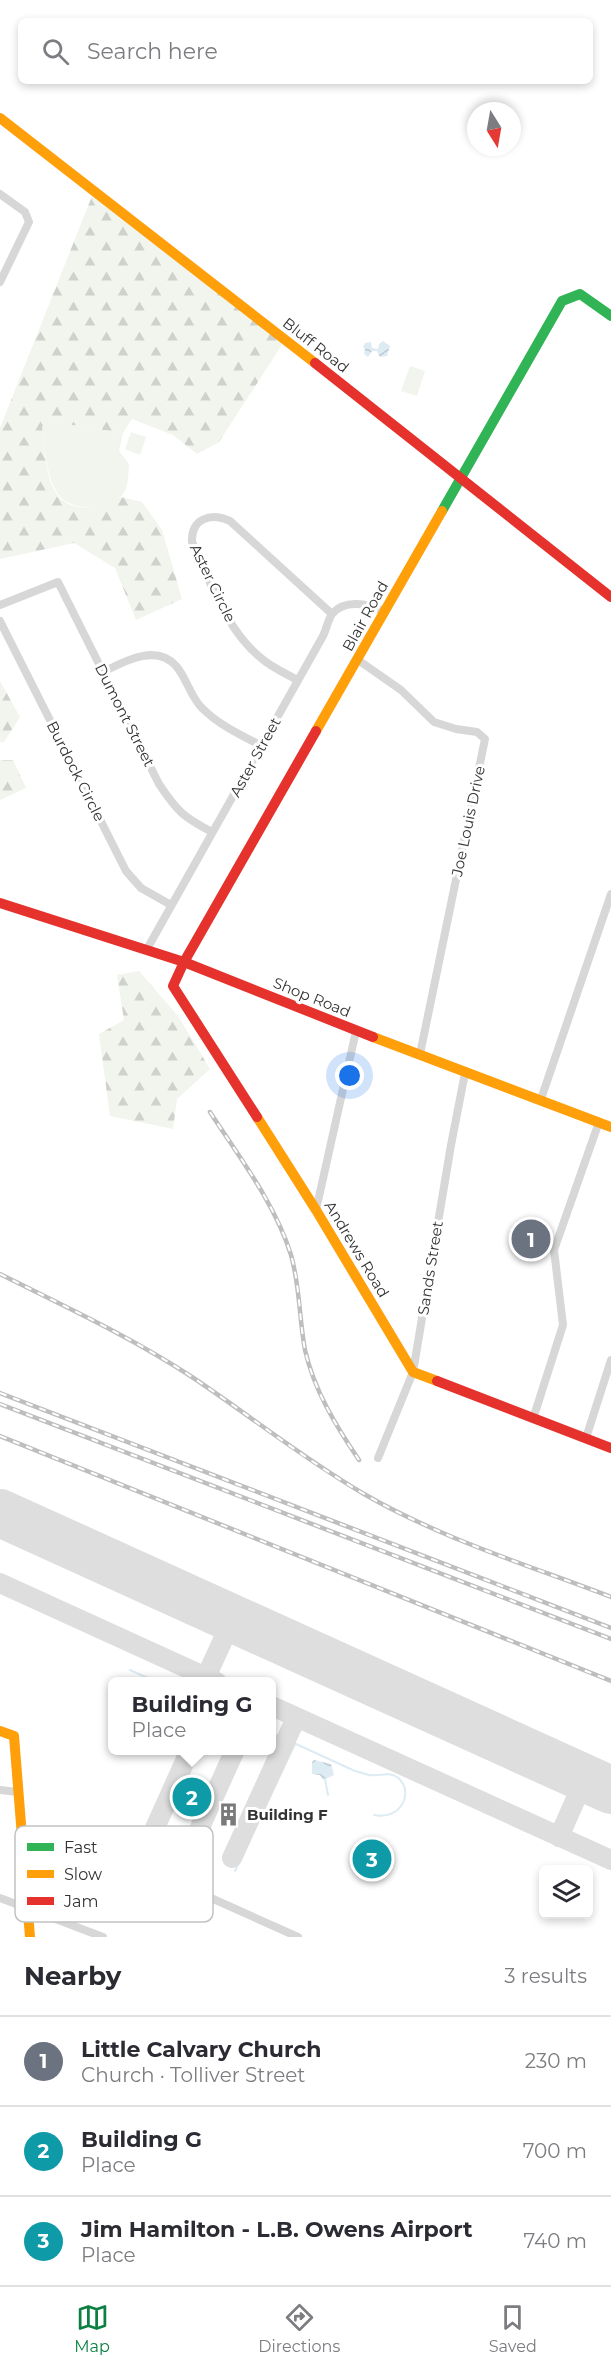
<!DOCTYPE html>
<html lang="en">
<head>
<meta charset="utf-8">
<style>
	body { margin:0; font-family:Montserrat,sans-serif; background:#f2f2f3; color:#2b2b33 }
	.controls { position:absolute; right:18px; bottom:18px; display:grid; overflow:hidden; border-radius:9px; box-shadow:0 3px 9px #0003 }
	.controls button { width:54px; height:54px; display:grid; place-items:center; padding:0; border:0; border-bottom:2px solid #e1e1e2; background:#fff; color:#2b2b33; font:30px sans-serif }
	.compass { position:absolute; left:467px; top:102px; width:54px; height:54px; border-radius:50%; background:#fff; box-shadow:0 3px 9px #0003; rotate:169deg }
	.you { position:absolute; left:350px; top:1076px; width:21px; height:21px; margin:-15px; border:4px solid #fff; border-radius:50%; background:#1a73e8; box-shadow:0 0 0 9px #1a73e833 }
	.badge { display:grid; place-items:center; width:39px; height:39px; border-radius:50%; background:#0b8043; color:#fff; font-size:20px; font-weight:700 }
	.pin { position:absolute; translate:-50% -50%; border:3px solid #fff; box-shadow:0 2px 6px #0006 }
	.popup { position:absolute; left:108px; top:1677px; width:168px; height:78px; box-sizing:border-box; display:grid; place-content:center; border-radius:9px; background:#fff; filter:drop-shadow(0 2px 4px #0005); font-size:20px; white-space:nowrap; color:#7c7c81 }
	.popup b { font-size:22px; color:#2b2b33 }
	.popup::after { content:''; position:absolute; left:50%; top:100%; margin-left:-12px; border:12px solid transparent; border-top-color:#fff }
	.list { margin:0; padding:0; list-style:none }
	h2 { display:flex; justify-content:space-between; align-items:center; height:78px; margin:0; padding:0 24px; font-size:26px }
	h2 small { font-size:20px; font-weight:400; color:#7c7c81 }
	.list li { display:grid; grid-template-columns:39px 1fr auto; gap:18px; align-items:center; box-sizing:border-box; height:90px; padding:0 24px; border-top:2px solid #e1e1e2 }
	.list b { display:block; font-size:22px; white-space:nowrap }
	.list p { margin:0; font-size:20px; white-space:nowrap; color:#7c7c81 }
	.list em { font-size:20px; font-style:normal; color:#7c7c81 }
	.icon { flex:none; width:33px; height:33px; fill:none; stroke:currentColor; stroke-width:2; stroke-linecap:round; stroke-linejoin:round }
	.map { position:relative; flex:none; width:611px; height:1937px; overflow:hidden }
	.search { position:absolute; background:#fff; box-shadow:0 3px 9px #0003; left:18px; right:18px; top:18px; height:66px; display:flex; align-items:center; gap:15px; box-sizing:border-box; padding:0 21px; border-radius:9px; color:#7c7c81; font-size:22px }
	.sheet { height:348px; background:#fff }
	nav { display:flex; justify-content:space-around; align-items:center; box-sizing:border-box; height:84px; border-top:2px solid #e1e1e2; background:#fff; font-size:16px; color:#7c7c81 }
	nav a { display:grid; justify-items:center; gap:3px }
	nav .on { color:#0b8043 }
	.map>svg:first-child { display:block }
</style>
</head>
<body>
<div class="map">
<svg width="611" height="1937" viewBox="0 0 611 1937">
	<defs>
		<pattern id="forest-firs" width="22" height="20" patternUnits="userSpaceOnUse" patternTransform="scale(1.5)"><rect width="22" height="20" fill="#f1f5ed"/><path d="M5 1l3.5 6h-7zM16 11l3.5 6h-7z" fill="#cfd2cc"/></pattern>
		<pattern id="water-waves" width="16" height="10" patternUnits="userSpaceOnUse" patternTransform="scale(1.5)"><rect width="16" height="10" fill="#ddebf3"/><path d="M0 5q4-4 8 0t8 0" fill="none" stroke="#becad1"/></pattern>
	</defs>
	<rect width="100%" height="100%" fill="#fff"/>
	<path fill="#f1f5ed" d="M 410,366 L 425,371 L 417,396 L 401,391 Z
		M 47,421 L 123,433 L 119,451 L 129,464 C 128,473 129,488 122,495 C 107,512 67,512 56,491 C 46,473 45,448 42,427 Z
		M 131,432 L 146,437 L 140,455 L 125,449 Z"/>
	<path fill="url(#forest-firs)" d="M 94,191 L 285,340 L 219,442 L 197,454 L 173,435 L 132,419 L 123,433 L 47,421 L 42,427 C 45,447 45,475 56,493 C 71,515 103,508 121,497 L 142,502 L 162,530 L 182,599 L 136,620 L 115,568 L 74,543 L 0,559 L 0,428 Z
		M 0,681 L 20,717 L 4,742 L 0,742 Z
		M 0,760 L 13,760 L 26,788 L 0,800 Z
		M 139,971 L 178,1016 L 210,1069 L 177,1099 L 173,1129 L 110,1116 L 99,1034 L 124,1020 L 117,975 Z"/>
	<path fill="url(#water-waves)" d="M 383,341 L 390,346 L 387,356 L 380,357 L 377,351 L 372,351 L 368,357 L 364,354 L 365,349 L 363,347 L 365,343 L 371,342 L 372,348 L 378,349 L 379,344 Z
		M 314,1760 L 331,1764 L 334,1775 L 323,1780 L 320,1775 L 312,1774 L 312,1762 Z"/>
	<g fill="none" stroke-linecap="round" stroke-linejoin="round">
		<path stroke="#ddebf3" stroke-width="2" d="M 130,1670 L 157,1682
			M 272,1733 L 355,1771 C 359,1772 364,1774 369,1775 C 378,1777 388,1771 397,1777 C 415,1790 402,1821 374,1815
			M 325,1779 L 328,1795
			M 235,1871 L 295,1744"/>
		<path stroke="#dedede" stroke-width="20" d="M 0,1583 L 217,1682
			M 206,1677 L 233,1618
			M 272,1706 L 611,1860
			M 559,1837 L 585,1778
			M 146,1848 L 190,1750
			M 232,1858 L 296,1718
			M 183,1865 L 235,1750"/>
		<path stroke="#dedede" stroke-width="48" d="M 0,1513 L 611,1790"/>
		<path stroke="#d7d7d7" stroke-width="8" d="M 0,194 L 25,212 L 29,222 L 0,282
			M 0,605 L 58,582 L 159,784 C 177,811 183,817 212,832
			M 0,621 L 126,871 L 141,888 L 171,905
			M 358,660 L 401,690 L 434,722 L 456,729 L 477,732 L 485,739 L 420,1054
			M 103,672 C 123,662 156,643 176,666 C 187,678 190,697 203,709 C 219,725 241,735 262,746
			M 297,680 C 285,673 271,667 261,658 C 226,630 210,581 192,542 C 191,519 210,512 230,521 L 332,614
			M 147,949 L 323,636 C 326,630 328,620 332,614 C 345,598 370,604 385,612
			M 541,1099 L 611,894
			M 316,1210 L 356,1031
			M 533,1419 L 563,1325 L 554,1250 L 599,1122
			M 586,1438 L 611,1360
			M 378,1458 L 413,1372 L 451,1145 L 465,1073
			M 0,1790 L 18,1792
			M 24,1847 L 76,1847 L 124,1859 L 298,1937
			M 0,1898 L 103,1937"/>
		<path stroke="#30b455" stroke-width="10" d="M 442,511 L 562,301 L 580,294 L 611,316"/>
		<path stroke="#ff9f0a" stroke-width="10" d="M 0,118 L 315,363
			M 316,731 L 442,511
			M 373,1037 L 611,1127
			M 257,1117 L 316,1210 L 413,1372 L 437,1381
			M 0,1731 L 14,1736 L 30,1937"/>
		<path stroke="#e5322d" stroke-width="10" d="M 315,363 L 611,597
			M 0,903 L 184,962 L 373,1037
			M 257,1117 L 173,986 L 184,962 L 316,731
			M 437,1381 L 611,1448"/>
		<defs>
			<path id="rail" d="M 210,1112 C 239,1157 275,1203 291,1255 C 300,1286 299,1318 305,1350 C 314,1390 336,1426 359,1460
				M 0,1274 C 64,1306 131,1337 192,1377 C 249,1415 304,1459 364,1494 C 442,1539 528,1565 611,1597
				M 0,1393 L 611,1628
				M 0,1404 L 611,1639
				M 0,1436 L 611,1681"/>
		</defs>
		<use href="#rail" stroke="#bebebe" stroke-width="4.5"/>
		<use href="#rail" stroke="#fff" stroke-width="2" stroke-dasharray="7" stroke-linecap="butt"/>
	</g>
	<defs>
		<symbol id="building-bare" viewBox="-9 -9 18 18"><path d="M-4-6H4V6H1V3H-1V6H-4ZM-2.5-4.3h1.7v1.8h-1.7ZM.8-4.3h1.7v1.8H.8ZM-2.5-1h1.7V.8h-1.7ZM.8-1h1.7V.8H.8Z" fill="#7a7a7a" stroke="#fff" stroke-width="2.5" paint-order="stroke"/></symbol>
	</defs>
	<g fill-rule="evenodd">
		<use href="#building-bare" x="212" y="1798" width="33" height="33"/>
	</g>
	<g text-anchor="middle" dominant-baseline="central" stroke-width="6" stroke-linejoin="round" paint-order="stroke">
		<g font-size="15" fill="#333" stroke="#fff">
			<text transform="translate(316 345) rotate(38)">Bluff Road</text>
			<text transform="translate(213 583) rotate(64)">Aster Circle</text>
			<text transform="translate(365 616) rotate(-61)">Blair Road</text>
			<text transform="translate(125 715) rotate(63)">Dumont Street</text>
			<text transform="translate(255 757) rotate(-61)">Aster Street</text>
			<text transform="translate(76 771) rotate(63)">Burdock Circle</text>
			<text transform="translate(468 821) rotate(-78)">Joe Louis Drive</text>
			<text transform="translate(312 997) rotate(22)">Shop Road</text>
			<text transform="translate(357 1249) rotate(59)">Andrews Road</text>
			<text transform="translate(430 1268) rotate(-81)">Sands Street</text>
		</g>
		<g font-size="15" font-weight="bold" fill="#333" stroke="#fff" text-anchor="start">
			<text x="247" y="1814">Building F</text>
		</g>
	</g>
	<rect x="15" y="1826" width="198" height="96" rx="9" fill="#fff" stroke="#c2c2c2" stroke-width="1.5"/>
	<rect x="27" y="1843" width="27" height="8" fill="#30b455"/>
	<rect x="27" y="1870" width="27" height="8" fill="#ff9f0a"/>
	<rect x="27" y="1897" width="27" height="8" fill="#e5322d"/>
	<g font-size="16" fill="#333">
		<text x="64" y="1853">Fast</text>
		<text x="64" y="1880">Slow</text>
		<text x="64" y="1907">Jam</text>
	</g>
</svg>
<div class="controls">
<button><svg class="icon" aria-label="layers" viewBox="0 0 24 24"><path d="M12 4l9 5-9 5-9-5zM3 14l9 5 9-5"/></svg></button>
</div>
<svg class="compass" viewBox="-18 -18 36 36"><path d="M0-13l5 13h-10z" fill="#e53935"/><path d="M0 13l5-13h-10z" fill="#7c7c81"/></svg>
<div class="you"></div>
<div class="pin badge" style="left:531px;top:1239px;background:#6b7280">1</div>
<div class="pin badge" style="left:192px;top:1797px;background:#0f9aa8">2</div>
<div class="popup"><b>Building G</b>Place</div>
<div class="pin badge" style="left:372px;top:1859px;background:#0f9aa8">3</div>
<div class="search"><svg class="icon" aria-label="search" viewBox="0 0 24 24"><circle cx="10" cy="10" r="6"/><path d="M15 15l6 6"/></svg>Search here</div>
</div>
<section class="sheet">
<h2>Nearby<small>3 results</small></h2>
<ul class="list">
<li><span class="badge" style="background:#6b7280">1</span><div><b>Little Calvary Church</b><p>Church · Tolliver Street</p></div><em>230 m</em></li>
<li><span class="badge" style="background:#0f9aa8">2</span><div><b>Building G</b><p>Place</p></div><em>700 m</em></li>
<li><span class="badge" style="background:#0f9aa8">3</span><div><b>Jim Hamilton - L.B. Owens Airport</b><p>Place</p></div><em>740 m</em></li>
</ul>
</section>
<nav>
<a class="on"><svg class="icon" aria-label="map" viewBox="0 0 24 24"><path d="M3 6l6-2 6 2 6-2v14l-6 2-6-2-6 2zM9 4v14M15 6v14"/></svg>Map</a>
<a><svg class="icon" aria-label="directions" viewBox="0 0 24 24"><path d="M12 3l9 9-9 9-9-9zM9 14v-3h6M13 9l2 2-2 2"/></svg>Directions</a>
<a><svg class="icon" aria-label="saved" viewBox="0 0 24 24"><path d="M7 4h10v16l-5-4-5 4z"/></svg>Saved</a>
</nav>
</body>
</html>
